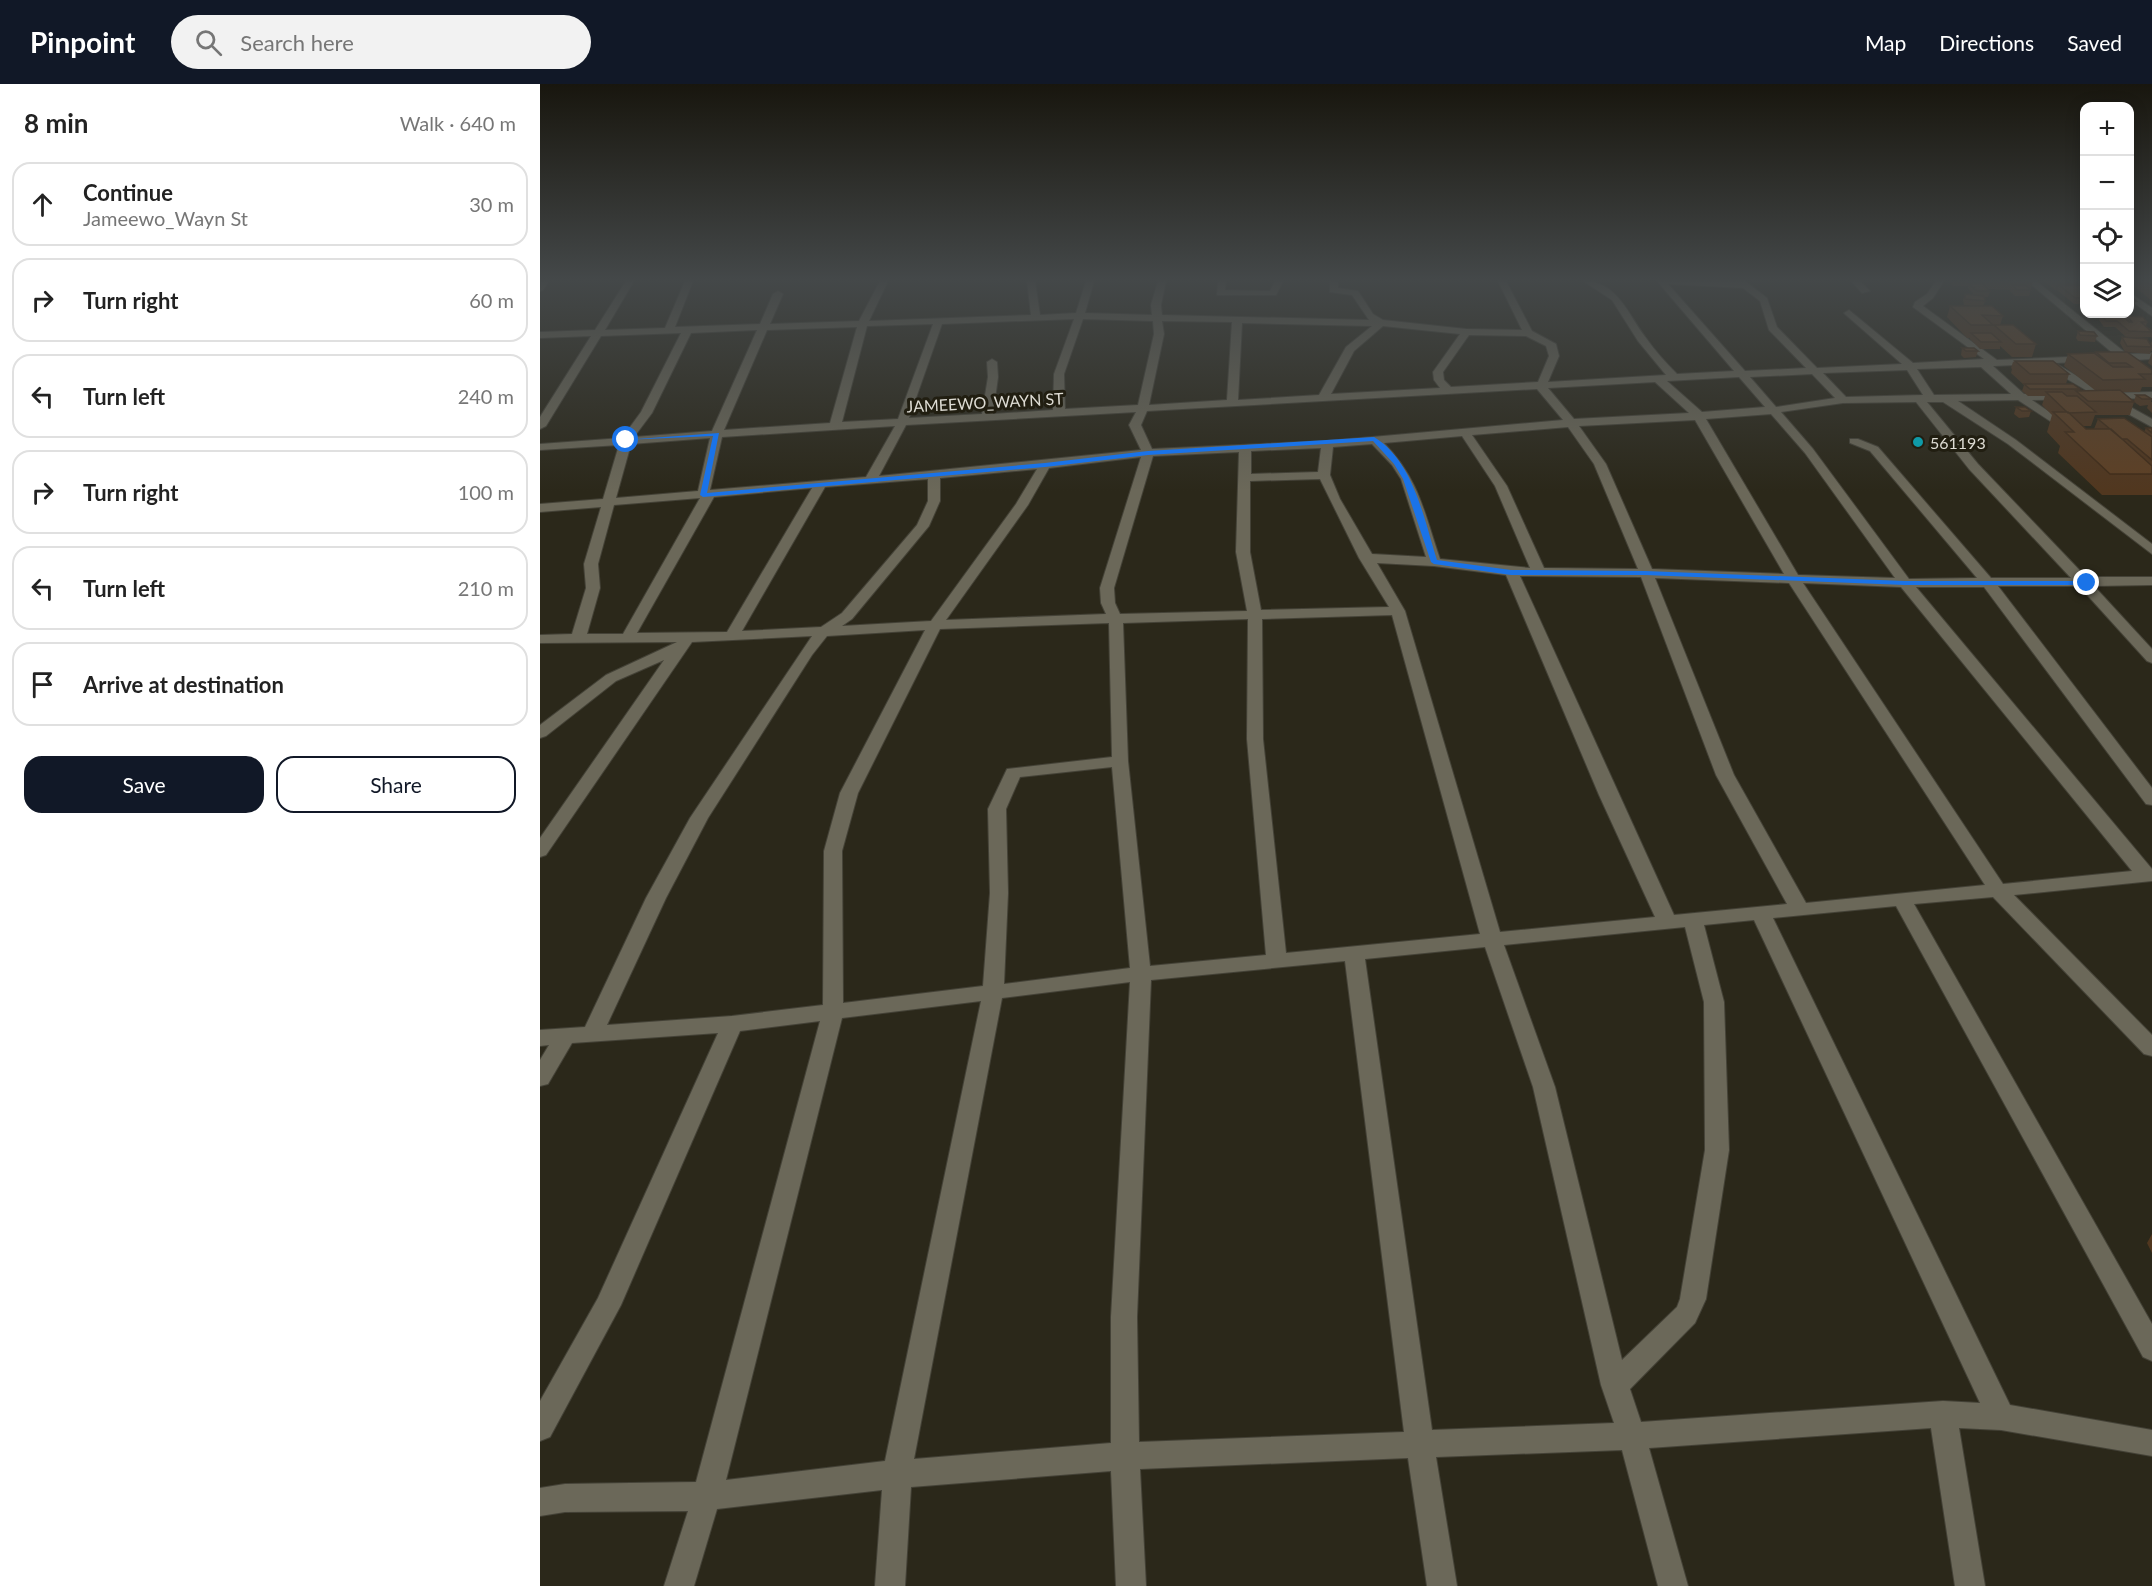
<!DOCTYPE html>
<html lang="en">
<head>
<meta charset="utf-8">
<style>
	body { margin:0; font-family:Lato,sans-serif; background:#f2f2f2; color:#222 }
	.controls { position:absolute; right:18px; top:18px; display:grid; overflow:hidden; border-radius:12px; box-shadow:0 3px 15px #0003 }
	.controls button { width:54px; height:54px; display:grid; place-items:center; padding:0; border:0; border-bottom:2px solid #e0e0e0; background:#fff; color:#222; font:30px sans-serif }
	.stop { position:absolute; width:18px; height:18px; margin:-14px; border:4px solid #1a73e8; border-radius:50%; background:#fff }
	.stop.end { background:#1a73e8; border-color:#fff; box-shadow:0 2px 6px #0008 }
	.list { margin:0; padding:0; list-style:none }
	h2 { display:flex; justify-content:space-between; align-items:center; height:78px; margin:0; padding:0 24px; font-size:26px }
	h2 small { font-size:20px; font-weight:400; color:#767676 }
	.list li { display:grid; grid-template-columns:39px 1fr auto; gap:18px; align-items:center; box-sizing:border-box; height:84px; margin:0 12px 12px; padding:0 12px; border:2px solid #e0e0e0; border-radius:18px }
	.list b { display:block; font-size:22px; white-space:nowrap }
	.list p { margin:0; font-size:20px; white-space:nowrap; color:#767676 }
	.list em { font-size:20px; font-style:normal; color:#767676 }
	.actions { display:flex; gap:12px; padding:18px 24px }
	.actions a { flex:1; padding:14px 0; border:2px solid #111827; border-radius:18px; text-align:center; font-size:21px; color:#111827 }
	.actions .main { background:#111827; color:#fff }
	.icon { flex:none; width:33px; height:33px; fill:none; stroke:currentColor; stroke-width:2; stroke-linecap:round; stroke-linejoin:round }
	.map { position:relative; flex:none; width:1612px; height:1502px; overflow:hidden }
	header { display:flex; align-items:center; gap:36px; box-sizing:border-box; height:84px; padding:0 30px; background:#111827; color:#fff }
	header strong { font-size:28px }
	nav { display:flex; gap:33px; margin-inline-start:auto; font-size:21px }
	.search { width:420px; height:54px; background:#f2f2f2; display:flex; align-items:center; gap:15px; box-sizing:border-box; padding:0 21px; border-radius:33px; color:#767676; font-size:22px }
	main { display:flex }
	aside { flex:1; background:#fff }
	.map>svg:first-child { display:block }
</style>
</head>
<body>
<header>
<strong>Pinpoint</strong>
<div class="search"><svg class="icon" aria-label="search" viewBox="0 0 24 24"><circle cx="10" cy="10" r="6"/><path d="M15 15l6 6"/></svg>Search here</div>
<nav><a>Map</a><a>Directions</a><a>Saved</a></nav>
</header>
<main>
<aside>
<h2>8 min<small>Walk · 640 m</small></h2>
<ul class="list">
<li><svg class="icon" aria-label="ahead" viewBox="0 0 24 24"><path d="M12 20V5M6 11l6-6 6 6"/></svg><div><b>Continue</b><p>Jameewo_Wayn St</p></div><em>30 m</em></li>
<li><svg class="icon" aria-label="right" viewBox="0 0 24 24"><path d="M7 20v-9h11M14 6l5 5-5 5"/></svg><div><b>Turn right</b></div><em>60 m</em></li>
<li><svg class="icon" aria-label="left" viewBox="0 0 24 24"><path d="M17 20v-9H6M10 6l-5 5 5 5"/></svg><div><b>Turn left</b></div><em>240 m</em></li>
<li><svg class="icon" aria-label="right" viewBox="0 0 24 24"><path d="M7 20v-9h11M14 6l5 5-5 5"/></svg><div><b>Turn right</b></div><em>100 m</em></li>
<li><svg class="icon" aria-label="left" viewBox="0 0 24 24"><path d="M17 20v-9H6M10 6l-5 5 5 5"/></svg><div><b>Turn left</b></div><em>210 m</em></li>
<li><svg class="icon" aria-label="arrive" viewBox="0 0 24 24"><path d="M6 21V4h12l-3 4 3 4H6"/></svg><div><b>Arrive at destination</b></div></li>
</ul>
<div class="actions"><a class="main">Save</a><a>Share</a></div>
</aside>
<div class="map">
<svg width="1612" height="1502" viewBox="0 0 1612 1502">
	<rect width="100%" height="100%" fill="#2b281a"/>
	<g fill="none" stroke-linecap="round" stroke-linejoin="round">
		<defs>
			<path id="minor" d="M 9,197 L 3,206 L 0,207 L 1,197 Z
				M 86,197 L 94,197 L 65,246 L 125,244 L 145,197 L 153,197 L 135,243 L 220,240 L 233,210 L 238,207 L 243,210 L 230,240 L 319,237 L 340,197 L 348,197 L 329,237 L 491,231 L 487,197 L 495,197 L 500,231 L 536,229 L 546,197 L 554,197 L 545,229 L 612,231 L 611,221 L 618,197 L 626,197 L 621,221 L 622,231 L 829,236 L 812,211 L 790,208 L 790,197 L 798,197 L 798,204 L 818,207 L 833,230 L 843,236 L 926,245 L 982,246 L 958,197 L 966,197 L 992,247 L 1016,260 L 1019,272 L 1008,298 L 1126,291 L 1098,257 L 1072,216 L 1043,197 C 1078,197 1088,231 1106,254 C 1115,267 1126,279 1137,290 L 1194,287 L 1117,197 L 1205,197 L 1227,214 L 1237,243 L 1277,284 L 1362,280 L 1306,231 L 1304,229 L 1309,226 L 1373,279 L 1444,275 L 1373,223 L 1375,218 L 1387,210 L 1396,197 L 1404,197 L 1393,214 L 1383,222 L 1457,276 L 1575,271 L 1487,197 L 1496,197 L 1587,270 L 1612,269 L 1612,275 L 1595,276 L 1612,287 L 1612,295 L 1582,276 L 1515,279 L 1566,309 L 1612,308 L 1612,314 L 1576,315 L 1612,335 L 1612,343 L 1561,315 L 1492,316 L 1534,345 L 1536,347 L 1530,350 L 1478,316 L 1418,317 L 1476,356 L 1612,460 L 1612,470 L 1468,360 L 1403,318 L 1387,318 L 1438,380 L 1546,493 L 1612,493 L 1612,501 L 1554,502 L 1612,565 L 1612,579 L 1607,577 L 1539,502 L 1458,502 L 1612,704 L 1612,721 L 1606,720 L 1444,503 L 1376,503 L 1612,785 L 1612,797 L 1474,811 L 1612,951 L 1612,972 L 1604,970 L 1453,813 L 1374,820 L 1612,1240 L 1612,1277 L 1603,1273 L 1356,822 L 1233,834 L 1470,1321 L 1612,1346 L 1612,1372 L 1461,1346 L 1419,1344 L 1445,1502 L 1415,1502 L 1391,1344 L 1109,1364 L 1148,1502 L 1118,1502 L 1082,1366 L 896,1373 L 917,1502 L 887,1502 L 868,1374 L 600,1385 L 606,1502 L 576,1502 L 571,1387 L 371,1403 L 365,1502 L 335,1502 L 342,1406 L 177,1425 L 154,1502 L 124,1502 L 148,1427 L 25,1428 L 0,1432 L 0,1404 L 25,1400 L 156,1398 L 280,937 L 200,947 L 81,1221 L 10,1353 L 0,1357 L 0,1317 L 58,1214 L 178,949 L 32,959 L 8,1000 L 0,1002 L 0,976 L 9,961 L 0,962 L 0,946 L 45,943 L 106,814 L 150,734 L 272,552 L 152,558 L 6,771 L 0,773 L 0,754 L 124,576 L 76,597 L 6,652 L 0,654 L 0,641 L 66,591 L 137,558 L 0,559 L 0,551 L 32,550 L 46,504 L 44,480 L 61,423 L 0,428 L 0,420 L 63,415 L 79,361 L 0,366 L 0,360 L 82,354 L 101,328 L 141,249 L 61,252 L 6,342 L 0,345 L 0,333 L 51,252 L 0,254 L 0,248 L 55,246 ZM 1128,200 L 1203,204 L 1220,217 L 1229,246 L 1266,284 L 1205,287 ZM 534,235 L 514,290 L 513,326 L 453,330 L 458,293 L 457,278 L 452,275 L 447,278 L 448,293 L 442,330 L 369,334 L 402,240 ZM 543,235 L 613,237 L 614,250 L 598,321 L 525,325 L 524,290 ZM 622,237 L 692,238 L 687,316 L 609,321 L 624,250 ZM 702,239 L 832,242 L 806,263 L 779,311 L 698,316 ZM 393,240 L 358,335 L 302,338 L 327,242 ZM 843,242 L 920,250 L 893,288 L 894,296 L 900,304 L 791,310 L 814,267 ZM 317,243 L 290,339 L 184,346 L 227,246 ZM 217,246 L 172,347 L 94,353 L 112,329 L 151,249 ZM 929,251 L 986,252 L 1006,262 L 1009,272 L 998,298 L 911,303 L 904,296 L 903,288 ZM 1502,280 L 1503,281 L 1551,309 L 1484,310 L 1453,282 ZM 1441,283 L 1471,310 L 1394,311 L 1377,285 ZM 1367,286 L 1383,311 L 1306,313 L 1283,289 ZM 1272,290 L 1295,314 L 1236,323 L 1210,293 ZM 1199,293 L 1225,323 L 1162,328 L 1127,297 ZM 1115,298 L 1149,329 L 1034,335 L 1008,304 ZM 997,305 L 1023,336 L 787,357 L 612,365 L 601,341 L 607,327 ZM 1376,318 L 1429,385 L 1531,494 L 1451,494 L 1338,363 L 1318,355 L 1310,355 L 1310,359 L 1330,367 L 1437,494 L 1369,495 L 1273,365 L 1241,328 L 1303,319 ZM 596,328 L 589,341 L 601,366 L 339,392 L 366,341 ZM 1231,330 L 1265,369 L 1355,494 L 1258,491 L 1166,335 ZM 1155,336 L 1244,490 L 1112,485 L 1066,380 L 1039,342 ZM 355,342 L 326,393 L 170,406 L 182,353 ZM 1028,343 L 1054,380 L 1098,485 L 1004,484 L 967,402 L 932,351 ZM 922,352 L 955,402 L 990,484 L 900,475 C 884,428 879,395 844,359 ZM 170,354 L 158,407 L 76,414 L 91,360 ZM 832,360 L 852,381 L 861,395 L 886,473 L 832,470 L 800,415 L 790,391 L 793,363 ZM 781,364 L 778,388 L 711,390 L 711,367 ZM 699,368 L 696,468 L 707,527 L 580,530 L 575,519 L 574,504 L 613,372 ZM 601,373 L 560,504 L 561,519 L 566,530 L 406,536 L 488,421 L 509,384 ZM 497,385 L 476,420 L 391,537 L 302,542 L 312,535 L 389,442 L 400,417 L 400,394 ZM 388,395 L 388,417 L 377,441 L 302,529 L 281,543 L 202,547 L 285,403 ZM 780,395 L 819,474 L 849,523 L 721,526 L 710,468 L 710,397 ZM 272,404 L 187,548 L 97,549 L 174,413 ZM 160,414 L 83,550 L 47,550 L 60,504 L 58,480 L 74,421 ZM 837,479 L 894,482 L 966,491 L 1059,711 L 1115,833 L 960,848 L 865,527 ZM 980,492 L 1101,493 L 1176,691 L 1247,820 L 1134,831 ZM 1115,494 L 1249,499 L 1445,801 L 1266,819 L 1194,691 ZM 1263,499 L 1361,503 L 1592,787 L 1463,800 ZM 852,531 L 940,850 L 746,869 L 723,655 L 722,535 ZM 708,535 L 707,655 L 726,871 L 610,882 L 588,677 L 583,539 ZM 569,539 L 572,673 L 467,685 L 448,725 L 450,809 L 443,902 L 303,919 L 302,767 L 318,709 L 400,545 ZM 385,546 L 300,709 L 284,767 L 283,921 L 192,932 L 67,941 L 126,814 L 168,734 L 272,571 L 287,552 ZM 572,683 L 590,884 L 464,900 L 468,809 L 466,725 L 480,693 ZM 1214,836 L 1440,1319 L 1403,1317 L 1101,1338 L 1090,1305 L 1155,1239 L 1166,1215 L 1189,1066 L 1184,918 L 1164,841 ZM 1145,843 L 1164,918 L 1165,1066 L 1140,1215 L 1137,1223 L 1082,1276 L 1015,1003 L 964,861 ZM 945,863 L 993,1003 L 1061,1301 L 1074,1339 L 892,1346 L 825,875 ZM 805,877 L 864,1348 L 599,1358 L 597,1233 L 611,896 ZM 590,898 L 571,1233 L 571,1359 L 374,1375 L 462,914 ZM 441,917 L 345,1377 L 186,1396 L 302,934 Z
				M 678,197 L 686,197 L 685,206 L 725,207 L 730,207 L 735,197 L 743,197 L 736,211 L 677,211 Z
				M 1311,197 L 1320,197 L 1330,207 L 1322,209 Z
				M 1590,209 L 1612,224 L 1612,232 L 1590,216 Z"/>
		</defs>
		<use href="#minor" stroke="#444237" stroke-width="2"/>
		<use href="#minor" fill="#6b6859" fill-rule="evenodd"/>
	</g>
	<path fill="#51371f" d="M 1409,197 L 1430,197 L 1430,199 L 1436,199 L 1434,197 L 1493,197 L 1489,212 L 1475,212 L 1470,207 L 1470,206 L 1448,205 L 1450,207 L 1448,213 L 1444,213 L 1445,217 L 1443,222 L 1463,232 L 1460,241 L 1496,260 L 1492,273 L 1472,273 L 1460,262 L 1460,265 L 1440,265 L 1430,255 L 1430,254 L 1427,254 L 1407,233 L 1410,222 L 1434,222 L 1424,221 L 1423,216 L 1425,210 L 1434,211 L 1428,204 L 1428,202 L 1413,202 Z
		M 1506,197 L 1545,197 L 1545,220 L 1534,220 L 1517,206 L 1515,206 L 1506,198 Z
		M 1590,197 L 1612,197 L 1612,217 L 1590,199 Z
		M 1590,213 L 1596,217 L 1594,222 L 1590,222 Z
		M 1561,230 L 1586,235 L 1587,232 L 1607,238 L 1606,242 L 1612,246 L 1612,254 L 1611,253 L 1593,254 L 1610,260 L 1612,257 L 1612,267 L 1611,267 L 1610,270 L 1585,268 L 1580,259 L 1582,253 L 1586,253 L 1575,243 L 1564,243 L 1559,236 Z
		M 1538,247 L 1557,252 L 1555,258 L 1538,257 L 1536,254 Z
		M 1422,264 L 1438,267 L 1436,273 L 1424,274 L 1421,271 Z
		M 1556,268 L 1612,286 L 1612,303 L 1602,303 L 1600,308 L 1582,308 L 1594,317 L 1596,311 L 1612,315 L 1611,318 L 1612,318 L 1612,329 L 1607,324 L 1608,321 L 1600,322 L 1594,318 L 1590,331 L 1555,331 L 1551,342 L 1543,342 L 1546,345 L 1554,345 L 1558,335 L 1604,348 L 1606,344 L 1612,344 L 1612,411 L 1562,411 L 1518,369 L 1520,362 L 1507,348 L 1512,331 L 1502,321 L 1505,312 L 1488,312 L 1482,307 L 1484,301 L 1471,289 L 1472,285 L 1471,284 L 1473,278 L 1475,277 L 1529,290 L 1526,300 L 1540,305 L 1539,307 L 1556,307 L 1524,282 L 1528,270 L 1555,270 Z
		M 1612,268 L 1612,282 L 1608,279 Z
		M 1476,323 L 1491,327 L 1489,333 L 1479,334 L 1474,330 Z
		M 1612,1150 L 1612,1169 L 1607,1159 Z"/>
	<path fill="#422d19" d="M 1518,197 L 1542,197 L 1540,203 L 1519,201 L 1517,206 L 1515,206 Z"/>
	<path fill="#5e4024" stroke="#422d19" stroke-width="1.5" d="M 1605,197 L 1612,197 L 1612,202 Z
		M 1429,199 L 1442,199 L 1450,207 L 1437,207 Z
		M 1472,201 L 1485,201 L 1491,206 L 1477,206 Z
		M 1519,201 L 1539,201 L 1545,204 L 1545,214 L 1535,214 Z
		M 1425,210 L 1444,212 L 1445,217 L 1425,215 Z
		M 1590,213 L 1592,213 L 1596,217 L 1590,216 Z
		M 1410,222 L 1452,222 L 1463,232 L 1442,231 L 1453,241 L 1431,241 Z
		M 1561,230 L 1582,231 L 1589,238 L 1592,238 L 1587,232 L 1603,233 L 1607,238 L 1601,238 L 1612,248 L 1589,247 L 1577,237 L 1566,237 Z
		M 1454,241 L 1473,241 L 1496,260 L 1476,260 Z
		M 1538,247 L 1554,248 L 1557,252 L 1540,251 Z
		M 1431,249 L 1451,249 L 1461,258 L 1441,258 Z
		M 1582,253 L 1607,255 L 1612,263 L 1587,262 Z
		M 1422,264 L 1434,264 L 1438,267 L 1426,267 Z
		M 1556,268 L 1587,268 L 1612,286 L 1612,290 L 1599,290 L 1605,295 L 1563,296 L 1528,270 L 1554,269 L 1573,283 L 1592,283 L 1586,279 L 1569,279 Z
		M 1475,277 L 1513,277 L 1529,290 L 1490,290 Z
		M 1484,300 L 1533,300 L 1540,305 L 1490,305 Z
		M 1580,306 L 1594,318 L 1548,317 L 1536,307 Z
		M 1506,308 L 1522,308 L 1527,312 L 1537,312 L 1556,328 L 1528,329 Z
		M 1596,311 L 1605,311 L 1612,315 L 1602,315 Z
		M 1476,323 L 1485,323 L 1491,327 L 1482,327 Z
		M 1513,328 L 1528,328 L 1546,345 L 1571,345 L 1612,382 L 1612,390 L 1570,390 L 1525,348 L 1534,348 Z
		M 1584,334 L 1612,353 L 1612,376 L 1587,355 L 1582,355 L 1558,335 Z
		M 1606,344 L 1612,344 L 1612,349 Z"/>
	<linearGradient id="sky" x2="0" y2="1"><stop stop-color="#18160e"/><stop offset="0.48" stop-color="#444849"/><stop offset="1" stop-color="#444849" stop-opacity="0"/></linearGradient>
	<rect width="1612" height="407" fill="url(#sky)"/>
	<path fill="#1a73e8" d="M 179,349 L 167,409 L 505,379 L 608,367 L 834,353 C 874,377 884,436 897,476 L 971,486 L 1105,487 L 1365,497 L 1547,497 L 1551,499 L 1547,501 L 1365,501 L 1105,491 L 971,491 L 894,480 L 891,478 L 863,395 L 854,380 L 833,357 L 608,371 L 505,383 L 163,413 L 160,411 L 173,352 L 83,356 Z"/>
	<circle fill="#0f9aa8" stroke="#211e11" stroke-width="2" cx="1378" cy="358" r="6"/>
	<g text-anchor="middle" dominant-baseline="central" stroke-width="6" stroke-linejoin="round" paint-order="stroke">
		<g font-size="16" fill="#dedcd4" stroke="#211e11">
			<text transform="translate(445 318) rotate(-3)">JAMEEWO_WAYN ST</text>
		</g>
		<g font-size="16" fill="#dedcd4" stroke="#211e11" text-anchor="start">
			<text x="1390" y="358">561193</text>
		</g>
	</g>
</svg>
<div class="controls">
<button>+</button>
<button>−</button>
<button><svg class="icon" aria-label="locate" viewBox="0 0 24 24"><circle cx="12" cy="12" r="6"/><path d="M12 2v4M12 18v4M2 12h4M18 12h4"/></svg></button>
<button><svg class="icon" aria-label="layers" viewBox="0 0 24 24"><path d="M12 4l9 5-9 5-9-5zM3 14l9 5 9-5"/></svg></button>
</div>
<div class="stop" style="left:86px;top:356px"></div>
<div class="stop end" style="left:1547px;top:499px"></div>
</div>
</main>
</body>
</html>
